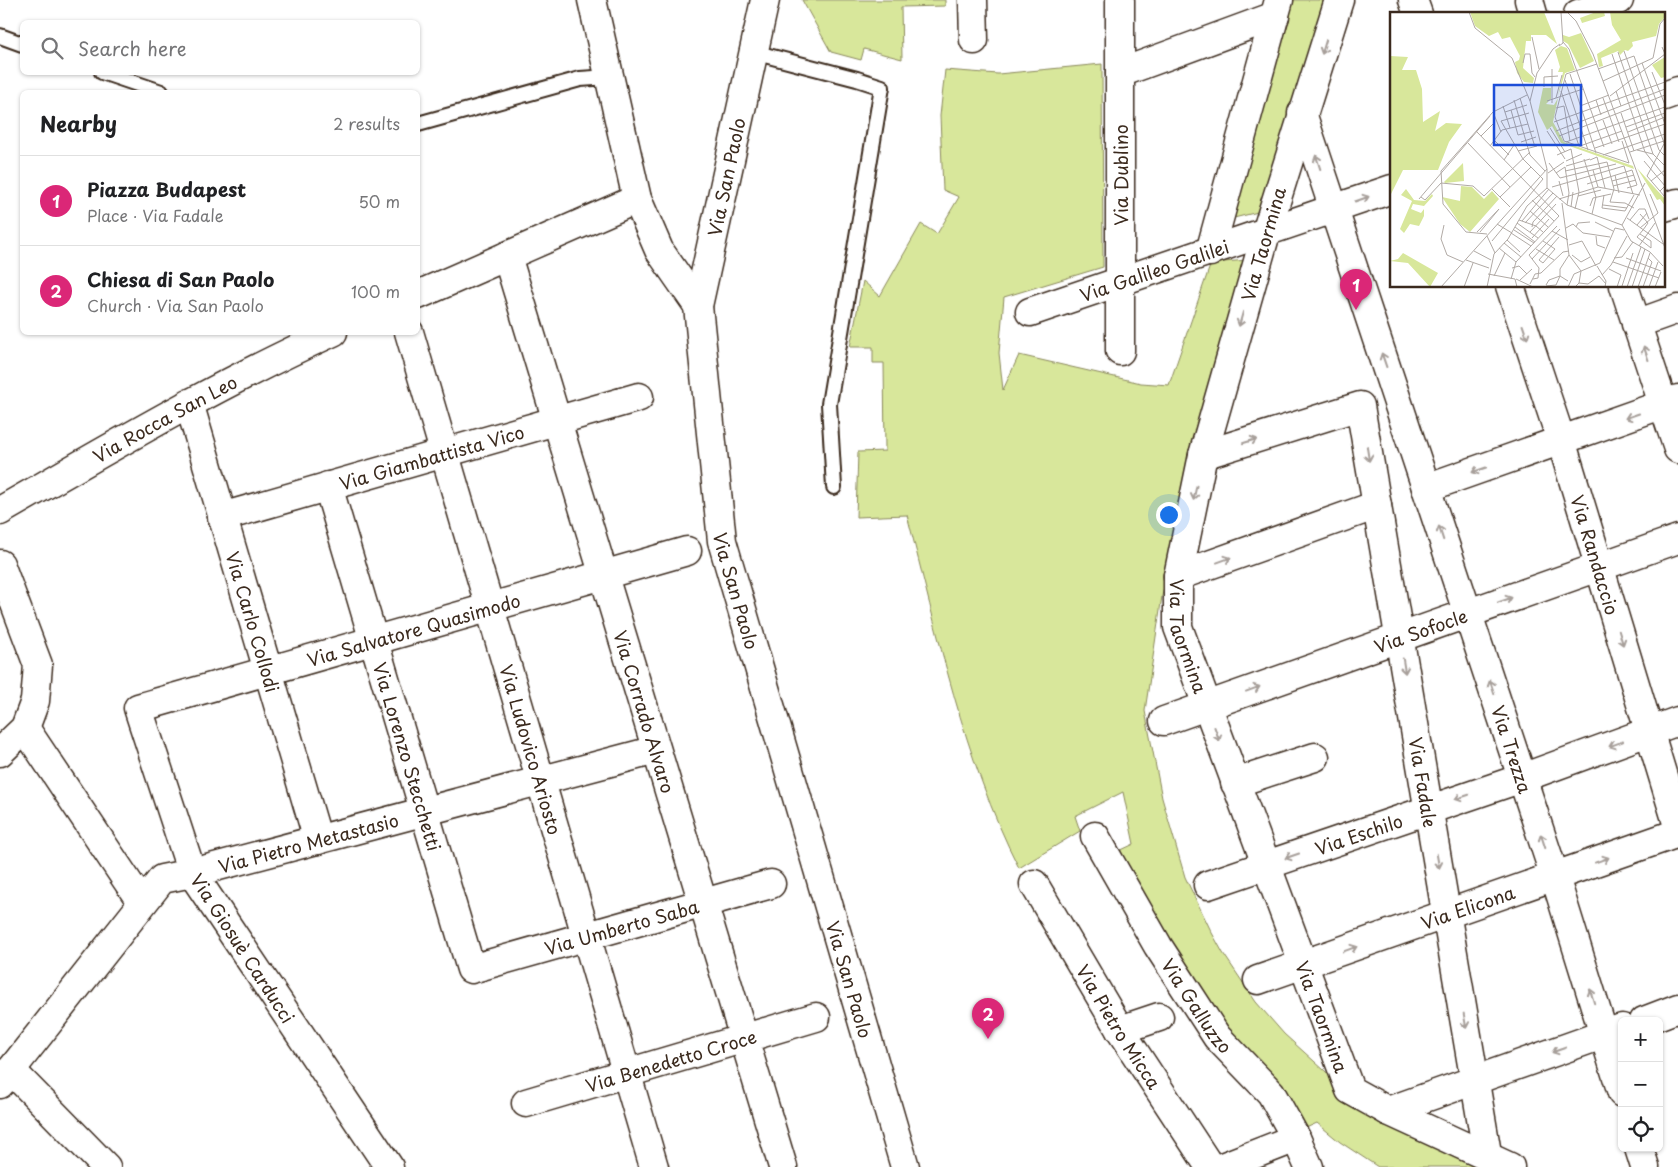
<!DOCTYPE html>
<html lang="en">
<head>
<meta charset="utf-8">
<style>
	body { margin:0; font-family:"Playpen Sans",sans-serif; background:#f6f6f6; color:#202124 }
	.controls { position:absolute; right:15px; bottom:15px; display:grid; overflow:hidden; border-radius:8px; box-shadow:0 1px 4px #0004 }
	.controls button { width:45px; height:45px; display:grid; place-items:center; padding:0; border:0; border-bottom:1px solid #e0e0e0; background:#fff; color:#202124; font:25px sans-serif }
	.you { position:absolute; left:1168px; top:514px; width:18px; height:18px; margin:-12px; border:4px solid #fff; border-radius:50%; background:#1a73e8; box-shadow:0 0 0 8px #1a73e833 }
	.badge { display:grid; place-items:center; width:32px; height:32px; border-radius:50%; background:#db2777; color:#fff; font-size:16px; font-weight:700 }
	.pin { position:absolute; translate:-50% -41px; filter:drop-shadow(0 1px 2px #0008) }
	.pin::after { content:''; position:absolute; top:26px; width:18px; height:15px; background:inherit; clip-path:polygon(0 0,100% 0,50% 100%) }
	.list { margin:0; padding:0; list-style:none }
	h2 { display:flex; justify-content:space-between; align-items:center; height:65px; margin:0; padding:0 20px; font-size:21px }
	h2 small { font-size:16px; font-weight:400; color:#757577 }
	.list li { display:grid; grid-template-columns:32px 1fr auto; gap:15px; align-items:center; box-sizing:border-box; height:90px; padding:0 20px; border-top:1px solid #e0e0e0 }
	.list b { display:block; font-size:19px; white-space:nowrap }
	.list p { margin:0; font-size:16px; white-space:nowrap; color:#757577 }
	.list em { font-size:16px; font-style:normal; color:#757577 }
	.icon { flex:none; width:28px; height:28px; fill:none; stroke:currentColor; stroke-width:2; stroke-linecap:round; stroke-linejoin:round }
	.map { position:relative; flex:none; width:1678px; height:1167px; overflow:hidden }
	.search { position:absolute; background:#fff; box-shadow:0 1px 4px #0004; left:20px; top:20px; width:400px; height:55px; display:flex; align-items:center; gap:12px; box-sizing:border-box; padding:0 18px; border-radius:8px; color:#757577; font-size:19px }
	.panel { position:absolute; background:#fff; box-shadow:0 1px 4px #0004; left:20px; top:90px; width:400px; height:245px; border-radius:8px }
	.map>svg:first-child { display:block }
</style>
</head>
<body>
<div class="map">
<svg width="1678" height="1167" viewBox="0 0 1678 1167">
	<rect width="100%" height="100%" fill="#fff"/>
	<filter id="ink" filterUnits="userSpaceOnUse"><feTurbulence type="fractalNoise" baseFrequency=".02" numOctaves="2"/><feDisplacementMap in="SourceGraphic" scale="10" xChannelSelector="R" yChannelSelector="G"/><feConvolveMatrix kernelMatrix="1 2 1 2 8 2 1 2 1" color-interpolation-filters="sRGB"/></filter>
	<g filter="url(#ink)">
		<path fill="#d8e79b" stroke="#8a885c" d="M 802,0 L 945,0 L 945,6 L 901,7 L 902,59 L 864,49 L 861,60 L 831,52 Z
			M 1290,0 L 1327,0 L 1262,211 L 1230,219 Z
			M 1102,64 L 1103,267 L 1004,297 L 999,353 L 1003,390 L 1019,355 L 1141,383 L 1169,385 L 1211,263 L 1248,260 L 1183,493 L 1162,596 L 1145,711 L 1162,798 L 1185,877 L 1212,933 L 1223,953 L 1256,1002 L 1284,1034 L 1355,1098 L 1484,1167 L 1378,1167 L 1340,1142 L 1317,1123 L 1306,1128 L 1228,1036 L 1208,1007 L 1119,851 L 1134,844 L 1123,792 L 1075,816 L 1080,831 L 1019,868 C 963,758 938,633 907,515 L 856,517 L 858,452 L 885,451 L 884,363 L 873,363 L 873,347 L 850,347 L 863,281 L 880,296 L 921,224 L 937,234 L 959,197 L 943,190 L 940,116 L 945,70 L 998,74 Z"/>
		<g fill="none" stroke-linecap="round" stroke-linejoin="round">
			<defs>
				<path id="lane" d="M 0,36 L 22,44
					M 753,52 L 857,79 L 882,87 L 829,404 L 834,487
					M 102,72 L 161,92
					M 418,124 L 580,79 L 609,77"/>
				<g id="street">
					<path d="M 592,0 L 637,199 L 659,250 L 698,306"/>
					<path d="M 973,0 L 974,40"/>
					<path d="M 1120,0 L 1120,351"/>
					<path id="s1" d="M 1339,0 L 1266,233 L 1203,455 L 1178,576 L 1178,627 L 1350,1090 L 1388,1111 L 1510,1167"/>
					<path d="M 1413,0 L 1418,14"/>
					<path d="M 1529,0 L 1533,14"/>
					<path d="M 1578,14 L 1619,0"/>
					<path d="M 1120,73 L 1275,16"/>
					<path d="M 1664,96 L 1678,91"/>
					<path id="s2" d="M 1302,113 L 1555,877 L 1622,1093"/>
					<path d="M 1664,207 L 1678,203"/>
					<path d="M 1210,252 L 1279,0"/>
					<path id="s3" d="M 507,256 L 783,1167"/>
					<path id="s4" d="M 1510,286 L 1561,440 L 1678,826"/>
					<path d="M 1624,286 L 1678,449"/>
					<path d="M 418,295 L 637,199"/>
					<path id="s5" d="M 1030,312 L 1392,189"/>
					<path d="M 1636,324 L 1678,309"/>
					<path id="s6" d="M 409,332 L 654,1167"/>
					<path id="s7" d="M 189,403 L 318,840"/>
					<path id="s8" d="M 1203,455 L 1360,406 L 1488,1159"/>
					<path id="s9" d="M 328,486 L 471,969 L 771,884"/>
					<path d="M 1426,488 L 1678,399"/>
					<path id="s10" d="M 0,511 C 110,448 218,384 333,332"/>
					<path id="s11" d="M 222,517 L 639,397"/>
					<path d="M 0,564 L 38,665 L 35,701 L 25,728 L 0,752"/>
					<path d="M 1178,576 L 1377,505"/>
					<path id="s12" d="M 1164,721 L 1678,539"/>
					<path d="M 25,728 L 142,903"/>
					<path d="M 1235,783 L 1315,757"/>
					<path id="s13" d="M 1095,836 L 1158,946 L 1217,1037 L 1271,1093 L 1296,1138 L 1309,1167"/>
					<path id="s14" d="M 1034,884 L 1120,1030 L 1210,1167"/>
					<path id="s15" d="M 1208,885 L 1522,778 L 1678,721"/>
					<path id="s16" d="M 1258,980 L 1678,833"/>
					<path d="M 1644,1021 L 1678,1008"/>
					<path d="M 1120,1030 L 1159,1017"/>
					<path d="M 11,1070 L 106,1167"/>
					<path id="s17" d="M 0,1084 L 162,879 L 192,873 L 656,750"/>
					<path id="s18" d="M 526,1103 L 816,1017"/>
					<path d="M 1388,1111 L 1622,1028"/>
					<path d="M 1639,1148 L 1645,1167"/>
					<path id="s19" d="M 389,1167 L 192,873 L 138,708 L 687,551"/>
					<path d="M 1222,1167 L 1296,1138"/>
				</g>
				<g id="secondary">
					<path id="s20" d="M 765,0 L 698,306 L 722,541 L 905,1167"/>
				</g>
			</defs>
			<use href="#lane" stroke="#3b2a1e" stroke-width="18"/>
			<use href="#street" stroke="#3b2a1e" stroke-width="31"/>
			<use href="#secondary" stroke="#3b2a1e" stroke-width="31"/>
			<use href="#lane" stroke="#fff" stroke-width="14"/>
			<use href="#street" stroke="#fff" stroke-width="28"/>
			<use href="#secondary" stroke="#fff" stroke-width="28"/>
		</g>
		<defs><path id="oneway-shaft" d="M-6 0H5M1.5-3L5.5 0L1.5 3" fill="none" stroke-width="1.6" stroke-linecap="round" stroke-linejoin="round" transform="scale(1.25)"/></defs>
		<g stroke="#a79f9a">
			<use href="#oneway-shaft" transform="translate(1324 47) rotate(107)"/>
			<use href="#oneway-shaft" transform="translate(1318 162) rotate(-108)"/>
			<use href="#oneway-shaft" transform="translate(1362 199) rotate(-19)"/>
			<use href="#oneway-shaft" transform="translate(1241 319) rotate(106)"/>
			<use href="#oneway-shaft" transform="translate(1525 332) rotate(71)"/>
			<use href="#oneway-shaft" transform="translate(1646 353) rotate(-109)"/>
			<use href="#oneway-shaft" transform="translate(1384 360) rotate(-109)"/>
			<use href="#oneway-shaft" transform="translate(1632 416) rotate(161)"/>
			<use href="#oneway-shaft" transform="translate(1250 441) rotate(-17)"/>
			<use href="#oneway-shaft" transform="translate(1368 454) rotate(81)"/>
			<use href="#oneway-shaft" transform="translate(1479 470) rotate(161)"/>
			<use href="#oneway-shaft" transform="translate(1195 493) rotate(102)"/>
			<use href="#oneway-shaft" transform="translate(1441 533) rotate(-108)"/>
			<use href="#oneway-shaft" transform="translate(1224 560) rotate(-20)"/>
			<use href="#oneway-shaft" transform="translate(1505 600) rotate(-19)"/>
			<use href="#oneway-shaft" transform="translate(1621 638) rotate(73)"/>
			<use href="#oneway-shaft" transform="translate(1404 666) rotate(81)"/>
			<use href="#oneway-shaft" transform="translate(1492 687) rotate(-108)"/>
			<use href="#oneway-shaft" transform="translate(1253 689) rotate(-20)"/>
			<use href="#oneway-shaft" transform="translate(1217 734) rotate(70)"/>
			<use href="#oneway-shaft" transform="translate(1616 744) rotate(160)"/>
			<use href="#oneway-shaft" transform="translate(1462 797) rotate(162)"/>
			<use href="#oneway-shaft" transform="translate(1543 841) rotate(-108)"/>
			<use href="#oneway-shaft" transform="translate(1292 856) rotate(161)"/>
			<use href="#oneway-shaft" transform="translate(1602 860) rotate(-20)"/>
			<use href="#oneway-shaft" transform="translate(1438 861) rotate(80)"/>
			<use href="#oneway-shaft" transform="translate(1350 949) rotate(-20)"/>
			<use href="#oneway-shaft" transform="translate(1592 996) rotate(-107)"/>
			<use href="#oneway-shaft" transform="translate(1465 1021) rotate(80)"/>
			<use href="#oneway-shaft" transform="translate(1559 1050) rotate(161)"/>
		</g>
	</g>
	<g text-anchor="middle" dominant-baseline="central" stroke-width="5" stroke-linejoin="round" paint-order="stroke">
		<g font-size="18" fill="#3b2a1e" stroke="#fff">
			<text transform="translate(1120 175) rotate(-90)">Via Dublino</text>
			<text transform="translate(726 177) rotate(-78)">Via San Paolo</text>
			<text transform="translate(1263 244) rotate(-74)">Via Taormina</text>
			<text stroke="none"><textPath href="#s5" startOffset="131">Via Galileo Galilei</textPath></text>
			<text stroke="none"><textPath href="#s10" startOffset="189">Via Rocca San Leo</textPath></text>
			<text stroke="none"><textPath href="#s11" startOffset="218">Via Giambattista Vico</textPath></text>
			<text stroke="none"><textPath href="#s4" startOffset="282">Via Randaccio</textPath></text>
			<text stroke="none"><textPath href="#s20" startOffset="601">Via San Paolo</textPath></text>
			<text stroke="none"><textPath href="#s7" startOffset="228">Via Carlo Collodi</textPath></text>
			<text stroke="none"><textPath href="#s19" startOffset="814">Via Salvatore Quasimodo</textPath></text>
			<text stroke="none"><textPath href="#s12" startOffset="272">Via Sofocle</textPath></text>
			<text stroke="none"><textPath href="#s1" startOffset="660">Via Taormina</textPath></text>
			<text stroke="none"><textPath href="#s3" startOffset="476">Via Corrado Alvaro</textPath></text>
			<text stroke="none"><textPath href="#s2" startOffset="670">Via Trezza</textPath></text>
			<text stroke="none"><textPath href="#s6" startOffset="435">Via Ludovico Ariosto</textPath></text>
			<text stroke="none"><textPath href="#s9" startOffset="282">Via Lorenzo Stecchetti</textPath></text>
			<text stroke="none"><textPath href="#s8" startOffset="546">Via Fadale</textPath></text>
			<text stroke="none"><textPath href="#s15" startOffset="159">Via Eschilo</textPath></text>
			<text stroke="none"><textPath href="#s17" startOffset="412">Via Pietro Metastasio</textPath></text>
			<text stroke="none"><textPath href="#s16" startOffset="222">Via Elicona</textPath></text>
			<text stroke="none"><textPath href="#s9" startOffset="660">Via Umberto Saba</textPath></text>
			<text transform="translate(243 948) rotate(57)">Via Giosuè Carducci</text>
			<text stroke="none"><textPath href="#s20" startOffset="1006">Via San Paolo</textPath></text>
			<text stroke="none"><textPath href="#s13" startOffset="198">Via Galluzzo</textPath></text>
			<text stroke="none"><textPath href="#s1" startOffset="1065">Via Taormina</textPath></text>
			<text stroke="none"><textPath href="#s14" startOffset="166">Via Pietro Micca</textPath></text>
			<text stroke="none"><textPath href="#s18" startOffset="151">Via Benedetto Croce</textPath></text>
		</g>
	</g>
	<g transform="translate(1390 12)">
		<rect width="275" height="275" fill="#fff"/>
		<path d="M 80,0 L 154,0 L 167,32 L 156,23 L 141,23 L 141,29 L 136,29 L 133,56 L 144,66 L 143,71 L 134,70 L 127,61 L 125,50 L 129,48 L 130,44 L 120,25 L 112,27 L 108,20 L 99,24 L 85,14 ZM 206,0 L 214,0 L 215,4 L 192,11 L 190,6 ZM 220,0 L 275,0 L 275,5 L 269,12 L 266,24 L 242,30 L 243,34 L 238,39 L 235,38 L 230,43 L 228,39 L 211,46 L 213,54 L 209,55 L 207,42 L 231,28 L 222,13 ZM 191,21 L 204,49 L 190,56 L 178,32 L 173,29 L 173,23 L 179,25 ZM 171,34 L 177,36 L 185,58 L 175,61 L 168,84 L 173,60 L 168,60 L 170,55 L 165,38 ZM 0,44 L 18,45 L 12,58 L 26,58 L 32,77 L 33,110 L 50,99 L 45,119 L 56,111 L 72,112 L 59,130 L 48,158 L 13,158 L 0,184 ZM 275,45 L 275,65 L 271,66 L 262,53 ZM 153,76 L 161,76 L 161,87 L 156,92 L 164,93 L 168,86 L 163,110 L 174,130 L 243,154 L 244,157 L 171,131 L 162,114 L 157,118 L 148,100 ZM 73,151 L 74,169 L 55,171 L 54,170 ZM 247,156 L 275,187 L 275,194 L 270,187 L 267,188 ZM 71,174 L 82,175 L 94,187 L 102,179 L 109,187 L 80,220 L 70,212 L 52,185 L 70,189 ZM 16,177 L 24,188 L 35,189 L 42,182 L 43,184 L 34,194 L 23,192 L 21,197 L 31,201 L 34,197 L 34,204 L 29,214 L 20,212 L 14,221 L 10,217 L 22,189 L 11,183 ZM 13,241 L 48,261 L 40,275 L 18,251 L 0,249 L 8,247 Z" fill="#d8e79b"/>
		<path fill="none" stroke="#b1aaa5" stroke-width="1" d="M 79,0 L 85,16 L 122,46 L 140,89M 177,0 L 186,9 L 203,42 L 275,236M 142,25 L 149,57M 173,30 L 179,37 L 214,135M 169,34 L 173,31 L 171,0M 234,39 L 269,138 L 275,144M 228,40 L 263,142M 222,42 L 255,140 L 275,165M 263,46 L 270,12 L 275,6M 133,51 L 135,42 L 140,42 L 142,61 L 145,65M 252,51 L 275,112M 207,52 L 176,62 L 165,105 L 174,129 L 239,151 L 232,129M 162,57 L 162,91M 208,57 L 244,44 L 274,131M 262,60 L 275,93M 180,62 L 206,141M 175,68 L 198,138M 213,69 L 263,46M 154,75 L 154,65 L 168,64M 171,79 L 189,134M 226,79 L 231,94M 220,84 L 275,42 L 272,35M 130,86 L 145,135M 166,86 L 172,63M 213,86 L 229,130M 124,88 L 140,143 L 155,159M 206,88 L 211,103M 157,89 L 193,77M 113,94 L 120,116M 190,94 L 219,83M 166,96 L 174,94 L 180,129M 121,98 L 128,123 L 144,119M 103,100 L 111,120M 115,100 L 137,93M 231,101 L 244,139M 213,108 L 222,132M 164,110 L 275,70M 236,115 L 275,101M 160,116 L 175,140M 86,119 L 169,204 L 126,250 L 121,267M 157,119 L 175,147M 166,119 L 275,77M 238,120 L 275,105M 91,124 L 105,110M 169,124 L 275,83M 104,128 L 119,143M 131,130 L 146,125M 176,130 L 275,95M 275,130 L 257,164 L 275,185M 78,131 L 120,175M 100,134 L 112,118 L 138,112M 190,134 L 232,119M 205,136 L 275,112M 247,138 L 263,142 L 275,154M 128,139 L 147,134M 240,140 L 274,129M 167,143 L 181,137 L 189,180 L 185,197M 213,143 L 275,122M 194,147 L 206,185 L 202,202M 114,148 L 124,133M 200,148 L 207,145 L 215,176M 176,149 L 192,142M 254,149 L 275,174 L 270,179M 159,151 L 170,166 L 226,152M 176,154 L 200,147M 203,158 L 208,175M 175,159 L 217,150 L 224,177 L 220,190 L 235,191 L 244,196M 158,161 L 174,150M 166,161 L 175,155 L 179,181 L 177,193M 225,163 L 229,181M 169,169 L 173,184M 222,169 L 244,163M 261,169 L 275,158M 197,172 L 242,158M 223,174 L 246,168M 162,175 L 234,154 L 243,182M 157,176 L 177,193 L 232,213 L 241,229 L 260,240 L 273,254M 237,176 L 247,173 L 242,158M 102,177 L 120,195M 214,183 L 212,196 L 235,199 L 244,183M 188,184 L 211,178M 31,185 L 35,188 L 51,171 L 83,174 L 94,184 L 140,140M 110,185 L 141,155M 29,187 L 100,104M 169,187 L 208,175 L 250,183M 142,188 L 164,209M 172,191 L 179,243 L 170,257 L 170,264 L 178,269M 213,193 L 237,196M 200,194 L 203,186 L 221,182M 181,195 L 183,180M 140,199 L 158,215M 250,202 L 258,211 L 253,218M 237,206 L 273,232M 129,208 L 146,214 L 153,220M 240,208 L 249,197 L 255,197 L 259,207M 132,209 L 159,177M 205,210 L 223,219M 127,211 L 148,226M 135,211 L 163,181M 107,212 L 122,221M 54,213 L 51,227 L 57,243 L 73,250M 232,213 L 255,171M 247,213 L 257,201M 125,215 L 145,230M 142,215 L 143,210 L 167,184M 186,215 L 188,211 L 200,210M 176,216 L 183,212 L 193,221 L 220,225M 250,216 L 268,201 L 260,182M 124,218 L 144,231M 253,218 L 247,225 L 261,236M 162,219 L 178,228M 87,220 L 109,197 L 90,220M 140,220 L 166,192M 121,221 L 141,234M 97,222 L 76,220 L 53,192 L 51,159 L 103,100 L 137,83M 250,222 L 261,229 L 261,236M 97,224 L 105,241M 206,224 L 207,233 L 215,236M 142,226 L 159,207M 117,228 L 130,240M 102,229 L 153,167 L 133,147 L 111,109 L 139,101M 114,231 L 131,245M 179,233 L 192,229 L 206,254M 249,234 L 265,211M 109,236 L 126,250M 146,237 L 164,248M 84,239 L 101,248M 179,243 L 191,259 L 189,271 L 185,275M 182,243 L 191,250 L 200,245M 224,246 L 232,245 L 243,230M 236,246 L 271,259M 142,247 L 170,217M 76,248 L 99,256M 149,248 L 153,251 L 165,237 L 153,229M 149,248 L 169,225M 223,250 L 269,266M 207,254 L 216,269 L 215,275M 122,256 L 129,254 L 137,262M 219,257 L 231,263 L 227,275M 98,262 L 125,267 L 127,275M 212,263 L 221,253 L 237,224M 104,264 L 115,241M 126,267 L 143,275M 143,267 L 148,266 L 149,256 L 139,243 L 167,214M 130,268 L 142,257M 189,271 L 198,272 L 209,264 L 216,272M 140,272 L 145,262 L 151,261 L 173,240 L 179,239M 156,273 L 159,268 L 170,264M 156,274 L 166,273 L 170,264M 232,274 L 243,241M 51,275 L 157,157 L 140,89 L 147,61 L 163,37 L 170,32M 74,275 L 83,251M 97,275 L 104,242 L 118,227 L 137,194 L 157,176 L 157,157M 178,275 L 184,262 L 210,251 L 225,216 L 234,218M 237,275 L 251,235M 242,275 L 255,237M 248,275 L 260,241M 253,275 L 262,250 L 258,246M 259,275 L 268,250M 265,275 L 271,260"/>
		<path fill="#1d4ed8" fill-opacity="0.15" stroke="#1d4ed8" stroke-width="2.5" d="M 104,73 L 191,73 L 191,133 L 104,133 Z"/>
		<rect width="275" height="275" fill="none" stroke="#3b2a1e" stroke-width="2.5"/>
	</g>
</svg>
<div class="controls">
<button>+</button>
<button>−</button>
<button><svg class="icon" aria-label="locate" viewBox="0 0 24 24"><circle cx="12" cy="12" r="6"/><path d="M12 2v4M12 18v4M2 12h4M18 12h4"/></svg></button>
</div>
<div class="you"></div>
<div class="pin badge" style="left:1356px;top:310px">1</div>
<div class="pin badge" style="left:988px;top:1039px">2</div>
<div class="search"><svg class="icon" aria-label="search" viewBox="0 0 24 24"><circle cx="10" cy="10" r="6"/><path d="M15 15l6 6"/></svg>Search here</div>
<section class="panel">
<h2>Nearby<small>2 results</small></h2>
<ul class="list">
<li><span class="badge">1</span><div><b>Piazza Budapest</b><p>Place · Via Fadale</p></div><em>50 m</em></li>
<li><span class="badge">2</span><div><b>Chiesa di San Paolo</b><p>Church · Via San Paolo</p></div><em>100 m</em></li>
</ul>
</section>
</div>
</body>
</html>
